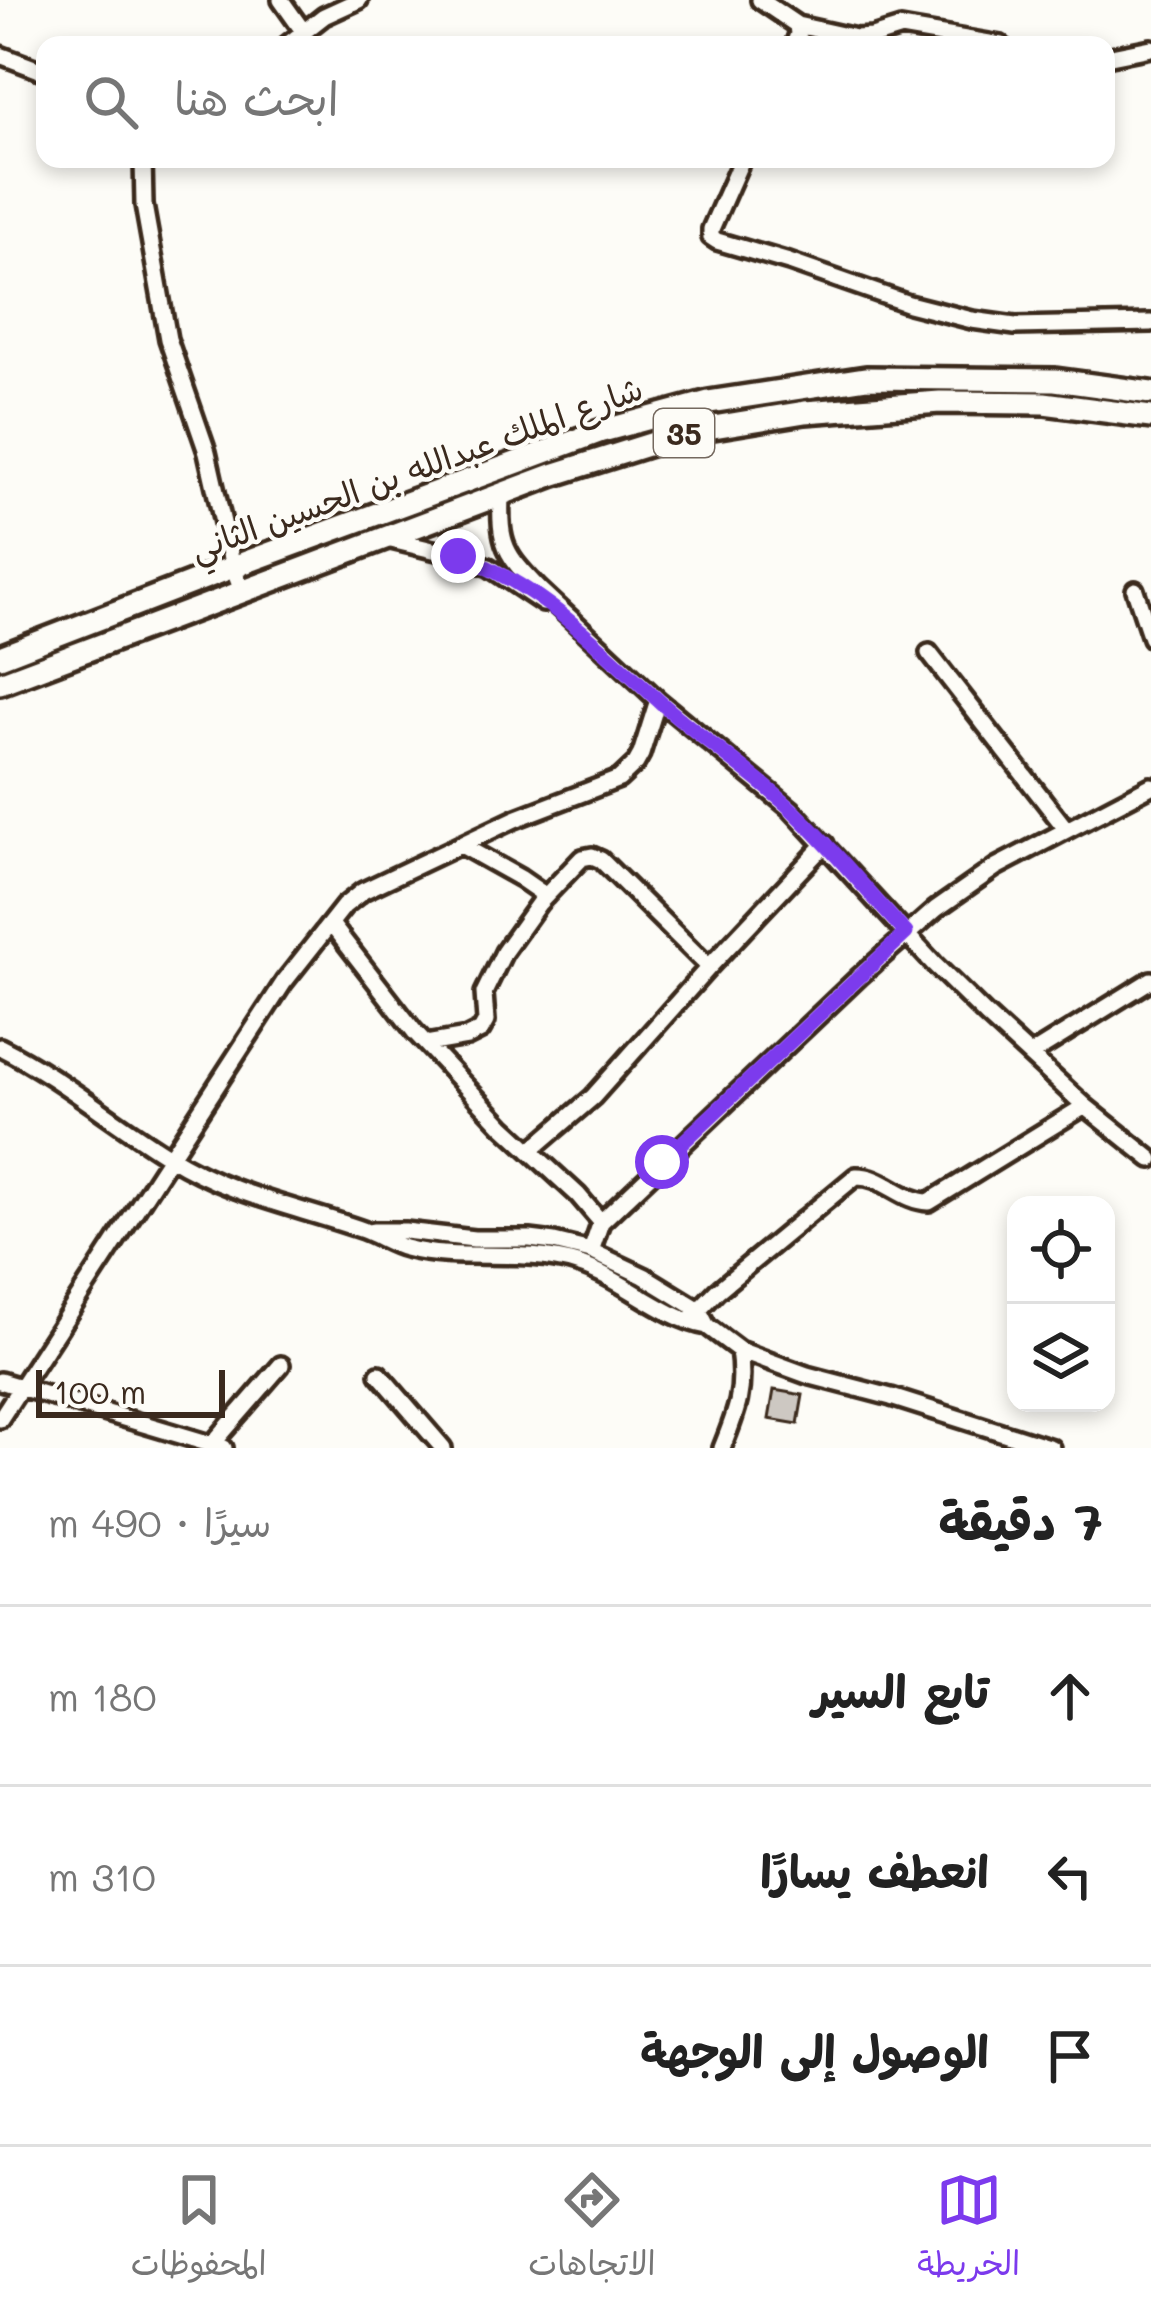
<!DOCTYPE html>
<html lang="ar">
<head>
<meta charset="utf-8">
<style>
	body { margin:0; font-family:Mali,"Playpen Sans Arabic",sans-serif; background:#f2f2f2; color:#222; direction:rtl }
	.controls { position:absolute; right:36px; bottom:36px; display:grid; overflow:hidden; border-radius:24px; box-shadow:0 6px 18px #0003 }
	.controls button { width:108px; height:108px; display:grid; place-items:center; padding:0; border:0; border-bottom:3px solid #e0e0e0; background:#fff; color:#222; font:60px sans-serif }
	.scale { position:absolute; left:36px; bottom:30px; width:189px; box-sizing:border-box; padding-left:12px; border:6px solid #3b2a1e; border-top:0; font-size:33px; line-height:42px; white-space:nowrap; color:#3b2a1e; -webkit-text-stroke:9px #fdfcf7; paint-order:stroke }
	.stop { position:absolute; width:36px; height:36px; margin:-27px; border:9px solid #7c3aed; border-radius:50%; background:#fff }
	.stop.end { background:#7c3aed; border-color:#fff; box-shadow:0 3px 12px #0008 }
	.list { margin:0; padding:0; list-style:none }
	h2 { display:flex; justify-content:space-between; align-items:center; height:156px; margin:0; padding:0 48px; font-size:51px }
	h2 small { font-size:39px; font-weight:400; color:#767676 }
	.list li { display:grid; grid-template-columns:78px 1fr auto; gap:36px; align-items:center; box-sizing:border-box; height:180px; padding:0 48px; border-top:3px solid #e0e0e0 }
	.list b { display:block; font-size:45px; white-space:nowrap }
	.list em { font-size:39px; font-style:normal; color:#767676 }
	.icon { flex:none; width:66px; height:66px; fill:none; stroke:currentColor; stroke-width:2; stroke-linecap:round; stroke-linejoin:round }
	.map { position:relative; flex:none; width:1151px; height:1448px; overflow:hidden; direction:ltr }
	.search { position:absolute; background:#fff; box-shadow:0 6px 18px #0003; left:36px; right:36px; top:36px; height:132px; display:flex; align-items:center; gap:30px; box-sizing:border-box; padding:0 42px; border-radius:24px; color:#767676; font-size:45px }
	.sheet { height:696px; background:#fff }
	nav { display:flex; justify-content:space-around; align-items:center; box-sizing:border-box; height:168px; border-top:3px solid #e0e0e0; background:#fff; font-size:33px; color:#767676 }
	nav a { display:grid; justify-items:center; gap:6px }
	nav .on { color:#7c3aed }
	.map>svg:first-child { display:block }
</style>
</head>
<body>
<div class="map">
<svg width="1151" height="1448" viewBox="0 0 1151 1448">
	<rect width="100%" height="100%" fill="#fdfcf7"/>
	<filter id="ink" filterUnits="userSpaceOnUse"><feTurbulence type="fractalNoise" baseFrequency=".00833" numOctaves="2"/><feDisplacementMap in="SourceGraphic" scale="24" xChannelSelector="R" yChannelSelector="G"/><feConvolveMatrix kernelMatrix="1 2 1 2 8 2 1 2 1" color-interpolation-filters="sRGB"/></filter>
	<g filter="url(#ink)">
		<path fill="#cdc8c2" stroke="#3b2a1e" stroke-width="3" d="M 774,1390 L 803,1395 L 798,1424 L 769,1419 Z"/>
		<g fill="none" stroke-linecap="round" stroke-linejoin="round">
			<defs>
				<path id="minor" d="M 281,0 L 303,31
					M 760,0 L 797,25 L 856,38 L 872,37 L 901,28 L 1001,45
					M 287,45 L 324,16 L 359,0
					M 794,45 L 798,34 L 797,25
					M 0,55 L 45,72
					M 1106,57 L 1151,48
					M 143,159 L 144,205 L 168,339 L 207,452 L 233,567 L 242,591
					M 742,159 L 711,229 L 711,237 L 717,241 L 789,262 L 909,304 L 972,320 L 1015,326 L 1151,323
					M 501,495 C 499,545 505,554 539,589 L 658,700 L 791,809 L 934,964 L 986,1015 L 1085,1106 L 1151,1159
					M 387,539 L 458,556 L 489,567 L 543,603
					M 1135,590 L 1151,638
					M 929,653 L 1066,829
					M 461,845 L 520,878 L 546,896
					M 331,924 L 414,1031 L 503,1126 L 578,1195 L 601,1222 L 591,1251
					M 426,1044 L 467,1037 L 481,1030 L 486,1021 L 484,993 L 504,952 L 539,903 L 582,858 L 592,856 L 601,860 L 709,967
					M 0,1047 C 60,1077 111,1121 168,1156 C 232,1196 295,1206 363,1230 C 377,1235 390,1244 405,1248 C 461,1263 521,1247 577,1264 C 623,1278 660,1317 707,1326
					M 1030,1055 L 1151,980
					M 530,1151 L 593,1097 L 709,967 L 825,844
					M 601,1222 L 860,976 L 936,909 L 996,867 L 1151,786
					M 373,1231 L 405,1231 L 474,1239 L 530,1239 L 554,1242 L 591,1251 L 644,1276 L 698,1309 L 707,1326 L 739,1350 L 807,1375 L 891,1397 L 1051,1448
					M 694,1315 L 717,1291 L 856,1176 C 883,1175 901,1201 929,1202 L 1085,1106
					M 379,1374 L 443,1448
					M 0,1381 L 224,1448
					M 0,1419 L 284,982 L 344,906 L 363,891 L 515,819 L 619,779 L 636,763 L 641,754 L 658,700
					M 209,1448 L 281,1365
					M 722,1448 C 737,1411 745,1391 739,1350"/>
				<path id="highway" d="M 0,657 L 233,567 L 602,431 L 709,402 L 866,378 L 1055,380 L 1151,393
					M 0,683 L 552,475 L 695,430 L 805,412 L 940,402 L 1044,403 L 1151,417"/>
			</defs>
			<use href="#minor" stroke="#3b2a1e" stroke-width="24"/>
			<use href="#highway" stroke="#3b2a1e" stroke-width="30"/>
			<use href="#minor" stroke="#fdfcf7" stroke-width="15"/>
			<use href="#highway" stroke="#fdfcf7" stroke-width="21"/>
		</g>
	</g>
	<g fill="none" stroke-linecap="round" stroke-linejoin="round" filter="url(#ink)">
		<path stroke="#7c3aed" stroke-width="15" d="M 458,556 C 536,581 598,646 658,700 C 699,738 746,767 787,805 C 830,844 866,891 906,933 L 662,1162"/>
	</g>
	<g text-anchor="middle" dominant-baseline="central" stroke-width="9" stroke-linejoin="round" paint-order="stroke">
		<rect fill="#fdfcf7" stroke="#75695f" stroke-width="3" x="654" y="409" width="60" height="48" rx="9"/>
		<g font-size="30" font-weight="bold" fill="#3b2a1e">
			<text x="684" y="433">35</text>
		</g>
		<g font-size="33" fill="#3b2a1e" stroke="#fdfcf7">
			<text transform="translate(416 467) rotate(-20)">شارع الملك عبدالله بن الحسين الثاني</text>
		</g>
	</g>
</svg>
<div class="controls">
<button><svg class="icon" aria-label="locate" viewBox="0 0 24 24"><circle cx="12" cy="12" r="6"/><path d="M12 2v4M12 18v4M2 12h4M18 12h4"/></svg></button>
<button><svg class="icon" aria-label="layers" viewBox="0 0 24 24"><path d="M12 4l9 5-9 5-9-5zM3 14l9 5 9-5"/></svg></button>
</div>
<div class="scale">100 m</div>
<div class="stop" style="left:662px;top:1162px"></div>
<div class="stop end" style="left:458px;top:556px"></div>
<div class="search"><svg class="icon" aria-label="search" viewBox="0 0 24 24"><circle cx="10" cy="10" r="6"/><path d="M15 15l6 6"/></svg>ابحث هنا</div>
</div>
<section class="sheet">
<h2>7 دقيقة<small>سيرًا · 490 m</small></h2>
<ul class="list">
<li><svg class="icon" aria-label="ahead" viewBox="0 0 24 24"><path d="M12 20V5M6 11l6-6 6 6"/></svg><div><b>تابع السير</b></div><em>180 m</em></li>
<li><svg class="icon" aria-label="left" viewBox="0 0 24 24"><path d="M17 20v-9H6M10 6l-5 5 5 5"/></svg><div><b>انعطف يسارًا</b></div><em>310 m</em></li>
<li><svg class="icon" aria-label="arrive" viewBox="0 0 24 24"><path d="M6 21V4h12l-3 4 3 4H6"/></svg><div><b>الوصول إلى الوجهة</b></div></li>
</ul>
</section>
<nav>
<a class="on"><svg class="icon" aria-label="map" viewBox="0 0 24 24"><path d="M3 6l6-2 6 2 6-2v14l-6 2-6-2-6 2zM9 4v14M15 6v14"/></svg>الخريطة</a>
<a><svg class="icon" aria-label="directions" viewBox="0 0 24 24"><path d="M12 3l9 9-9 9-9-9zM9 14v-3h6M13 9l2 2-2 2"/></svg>الاتجاهات</a>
<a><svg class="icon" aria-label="saved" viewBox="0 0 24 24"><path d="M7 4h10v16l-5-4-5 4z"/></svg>المحفوظات</a>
</nav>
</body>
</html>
